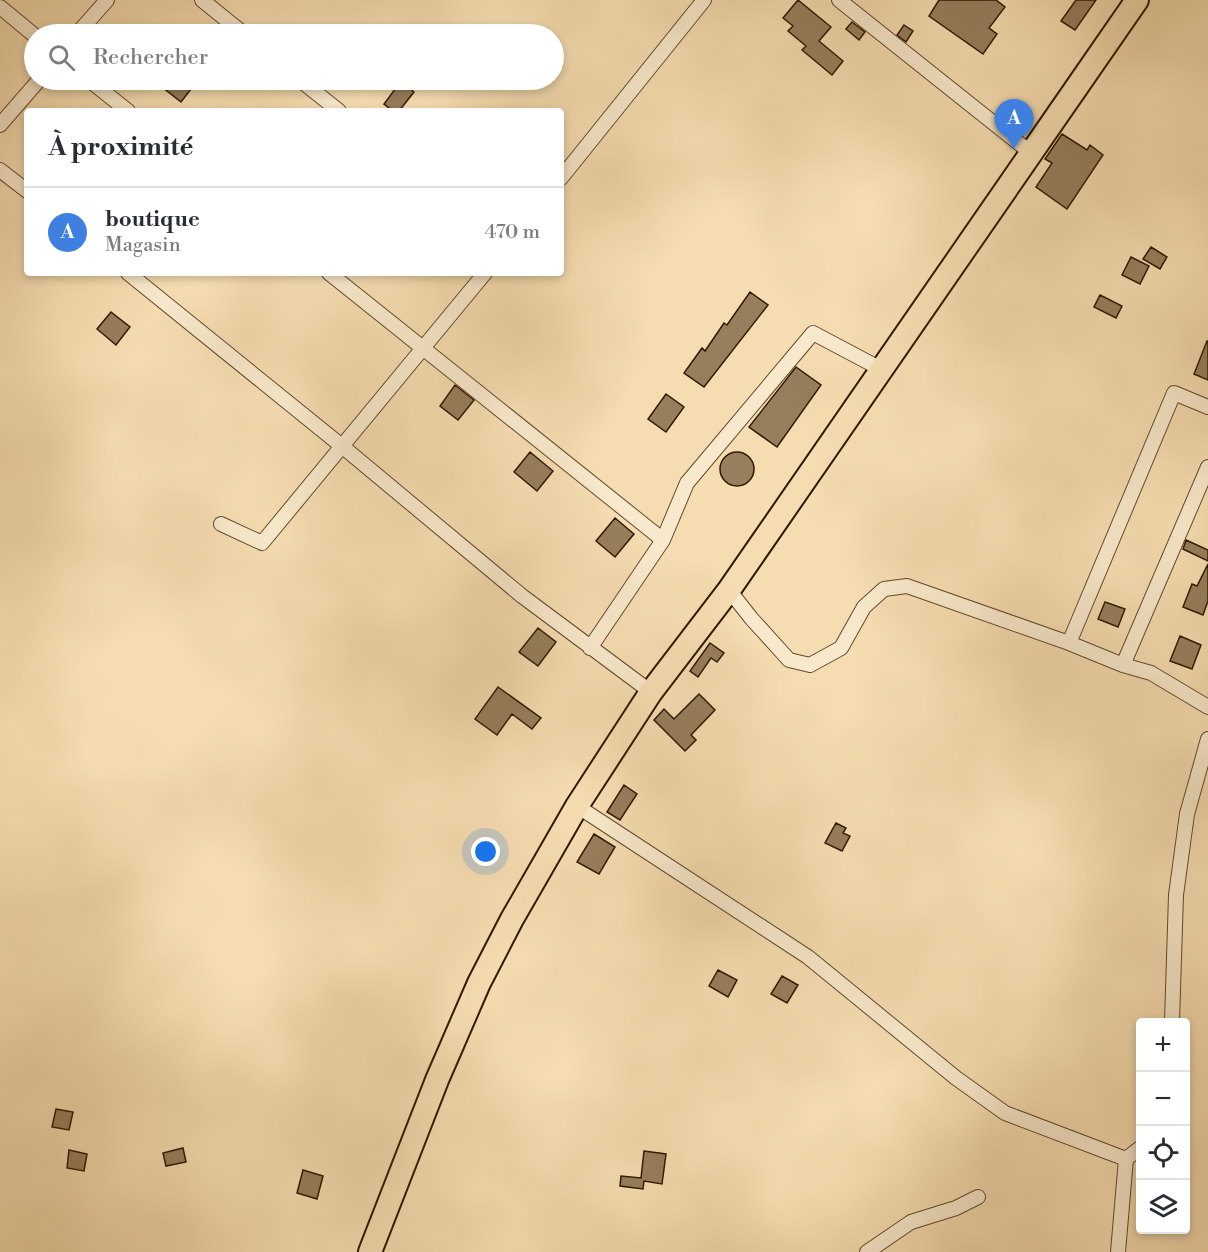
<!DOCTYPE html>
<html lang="fr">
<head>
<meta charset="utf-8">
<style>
	body { margin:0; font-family:"Libre Bodoni",serif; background:#f7f7f7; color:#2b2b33 }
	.controls { position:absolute; right:18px; bottom:18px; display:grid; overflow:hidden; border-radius:6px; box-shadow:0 3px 9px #0003 }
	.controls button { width:54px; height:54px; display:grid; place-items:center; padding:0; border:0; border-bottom:2px solid #e1e1e2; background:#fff; color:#2b2b33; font:30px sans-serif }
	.you { position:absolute; left:486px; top:852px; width:21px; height:21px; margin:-15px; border:4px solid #fff; border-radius:50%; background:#1a73e8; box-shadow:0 0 0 9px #1a73e833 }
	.badge { display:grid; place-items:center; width:39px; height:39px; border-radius:50%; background:#8f2418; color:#fff; font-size:20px; font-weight:700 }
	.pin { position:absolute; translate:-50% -50px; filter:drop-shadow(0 2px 3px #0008) }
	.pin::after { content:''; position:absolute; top:32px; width:21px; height:18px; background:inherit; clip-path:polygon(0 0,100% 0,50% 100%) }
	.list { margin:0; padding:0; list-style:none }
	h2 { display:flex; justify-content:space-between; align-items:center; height:78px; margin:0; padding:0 24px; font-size:26px }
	h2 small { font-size:20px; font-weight:400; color:#7c7c81 }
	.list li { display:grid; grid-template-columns:39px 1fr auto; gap:18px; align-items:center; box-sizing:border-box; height:90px; padding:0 24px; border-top:2px solid #e1e1e2 }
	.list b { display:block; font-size:22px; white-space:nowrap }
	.list p { margin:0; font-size:20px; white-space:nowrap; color:#7c7c81 }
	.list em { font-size:20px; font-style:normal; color:#7c7c81 }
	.icon { flex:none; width:33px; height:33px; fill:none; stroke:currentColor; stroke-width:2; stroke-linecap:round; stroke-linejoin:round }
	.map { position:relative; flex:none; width:1208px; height:1252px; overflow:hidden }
	.search { position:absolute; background:#fff; box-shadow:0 3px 9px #0003; left:24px; top:24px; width:540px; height:66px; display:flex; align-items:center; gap:15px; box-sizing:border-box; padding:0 21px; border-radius:33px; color:#7c7c81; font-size:22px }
	.panel { position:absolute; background:#fff; box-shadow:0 3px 9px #0003; left:24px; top:108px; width:540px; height:168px; border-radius:6px }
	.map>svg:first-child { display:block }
</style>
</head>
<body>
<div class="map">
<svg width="1208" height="1252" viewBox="0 0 1208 1252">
	<rect width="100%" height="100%" fill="#f6ddb1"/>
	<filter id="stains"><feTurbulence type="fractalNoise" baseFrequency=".00333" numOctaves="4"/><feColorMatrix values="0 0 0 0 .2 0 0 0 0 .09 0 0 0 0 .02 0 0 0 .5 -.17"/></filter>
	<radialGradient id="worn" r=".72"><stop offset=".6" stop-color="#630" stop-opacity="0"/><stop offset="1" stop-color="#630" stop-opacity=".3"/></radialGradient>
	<path fill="#977e5c" stroke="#301800" stroke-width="1.5" d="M 798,0 L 831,27 L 819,41 L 843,61 L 832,75 L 802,50 L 806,46 L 788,31 L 793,26 L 783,18 Z
		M 939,0 L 996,0 L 1005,7 L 989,28 L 997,34 L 983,54 L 929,16 Z
		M 1076,0 L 1096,0 L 1075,30 L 1061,21 Z
		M 852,22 L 865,32 L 859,40 L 846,29 Z
		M 904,25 L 913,31 L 906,42 L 897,35 Z
		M 153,80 L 198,80 L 181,102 Z
		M 401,81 L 414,92 L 399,111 L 393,111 L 384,104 Z
		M 1062,134 L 1087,150 L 1090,145 L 1103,155 L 1067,209 L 1036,187 L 1052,163 L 1045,159 Z
		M 1151,247 L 1167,257 L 1160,269 L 1143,259 Z
		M 1131,257 L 1149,266 L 1140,284 L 1122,275 Z
		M 750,292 L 768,305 L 704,387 L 684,373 L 702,348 L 705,351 L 724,323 L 727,325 Z
		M 1100,295 L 1122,306 L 1116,318 L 1094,307 Z
		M 111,312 L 130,327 L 116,345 L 97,329 Z
		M 1207,341 L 1208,341 L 1208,380 L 1194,374 Z
		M 796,367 L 821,385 L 777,447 L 749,427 Z
		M 455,385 L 474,400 L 458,420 L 440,406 Z
		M 666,394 L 684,407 L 666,432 L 648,419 Z
		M 530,452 L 553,471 L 537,491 L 514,472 Z
		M720 469a17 17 0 1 1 34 0a17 17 0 1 1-34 0Z
		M 615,518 L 634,534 L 615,557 L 596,541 Z
		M 1186,540 L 1208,550 L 1208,561 L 1183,549 Z
		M 1208,564 L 1208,601 L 1203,615 L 1183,607 L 1192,584 L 1197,586 Z
		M 1105,602 L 1125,609 L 1118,627 L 1098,619 Z
		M 538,628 L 556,642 L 538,666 L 519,652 Z
		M 1180,636 L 1201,645 L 1192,669 L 1170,661 Z
		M 710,643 L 724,653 L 717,662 L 711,658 L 698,677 L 690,671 Z
		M 498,687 L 541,718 L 532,729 L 512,714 L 497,735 L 475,719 Z
		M 699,694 L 715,710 L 691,735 L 696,740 L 685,751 L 654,720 L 664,709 L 674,719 Z
		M 624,785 L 637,794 L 620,820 L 607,812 Z
		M 836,823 L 846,828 L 843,833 L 850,836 L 842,851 L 825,843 Z
		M 594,834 L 615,847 L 599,874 L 577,862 Z
		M 718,970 L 737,980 L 728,997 L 709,986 Z
		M 782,976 L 798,985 L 787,1003 L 771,994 Z
		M 56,1109 L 73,1112 L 69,1130 L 52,1127 Z
		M 183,1148 L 186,1162 L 166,1166 L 163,1153 Z
		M 69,1150 L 87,1154 L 84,1171 L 67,1168 Z
		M 644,1151 L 666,1154 L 662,1184 L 644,1181 L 643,1189 L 620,1186 L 621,1176 L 641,1178 Z
		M 303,1170 L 323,1176 L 317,1199 L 297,1193 Z"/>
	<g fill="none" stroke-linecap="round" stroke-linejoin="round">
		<defs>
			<path id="minor" d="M 202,0 L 244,34
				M 839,0 L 1030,152
				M 0,7 L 34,35
				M 77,34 L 107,0
				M 89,80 L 128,111
				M 300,80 L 339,111
				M 0,125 L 39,80
				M 0,170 L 27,191
				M 561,178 L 704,0
				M 128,273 L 343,447 L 522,596 L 651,692
				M 329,273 L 663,540
				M 221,524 L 262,543 L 485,273
				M 729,590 L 751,618 L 789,660 L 810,665 L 841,648 L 864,607 L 884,589 L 907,586 L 1069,643 L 1174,393 L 1208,407
				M 1069,643 L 1123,665 L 1151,673 L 1208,707
				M 590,648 L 663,540 L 687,483 L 813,333 L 881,369
				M 1123,665 L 1208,467
				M 577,806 L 808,957 L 956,1078 L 1005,1113 L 1126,1159
				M 1172,1022 L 1176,895 L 1187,814 L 1208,739
				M 867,1252 L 911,1222 L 956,1208 L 978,1197
				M 1118,1252 L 1126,1159 L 1140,1148"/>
			<path id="trunk" d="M 370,1252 L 437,1080 L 479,983 L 512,919 L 577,806 L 651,692 L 729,590 L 1137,0"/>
		</defs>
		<use href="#minor" stroke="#62492c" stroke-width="16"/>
		<use href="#trunk" stroke="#301800" stroke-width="26"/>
		<use href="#minor" stroke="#f9e9cc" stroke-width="14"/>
		<use href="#trunk" stroke="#f6ddb1" stroke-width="22"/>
	</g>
	<rect width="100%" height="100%" filter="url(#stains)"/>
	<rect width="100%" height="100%" fill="url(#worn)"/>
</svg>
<div class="controls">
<button>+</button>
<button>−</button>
<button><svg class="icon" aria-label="locate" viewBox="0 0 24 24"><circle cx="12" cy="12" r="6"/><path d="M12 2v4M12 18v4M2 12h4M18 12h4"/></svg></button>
<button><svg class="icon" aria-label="layers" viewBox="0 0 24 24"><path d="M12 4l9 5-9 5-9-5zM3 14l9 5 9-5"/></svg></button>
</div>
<div class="you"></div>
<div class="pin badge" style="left:1014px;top:149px;background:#3f7fe0">A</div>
<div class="search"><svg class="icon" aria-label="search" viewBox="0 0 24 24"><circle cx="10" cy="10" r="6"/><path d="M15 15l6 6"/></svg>Rechercher</div>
<section class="panel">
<h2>À proximité<small></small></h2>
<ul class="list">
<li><span class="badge" style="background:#3f7fe0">A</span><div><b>boutique</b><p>Magasin</p></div><em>470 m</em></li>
</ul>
</section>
</div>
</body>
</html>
